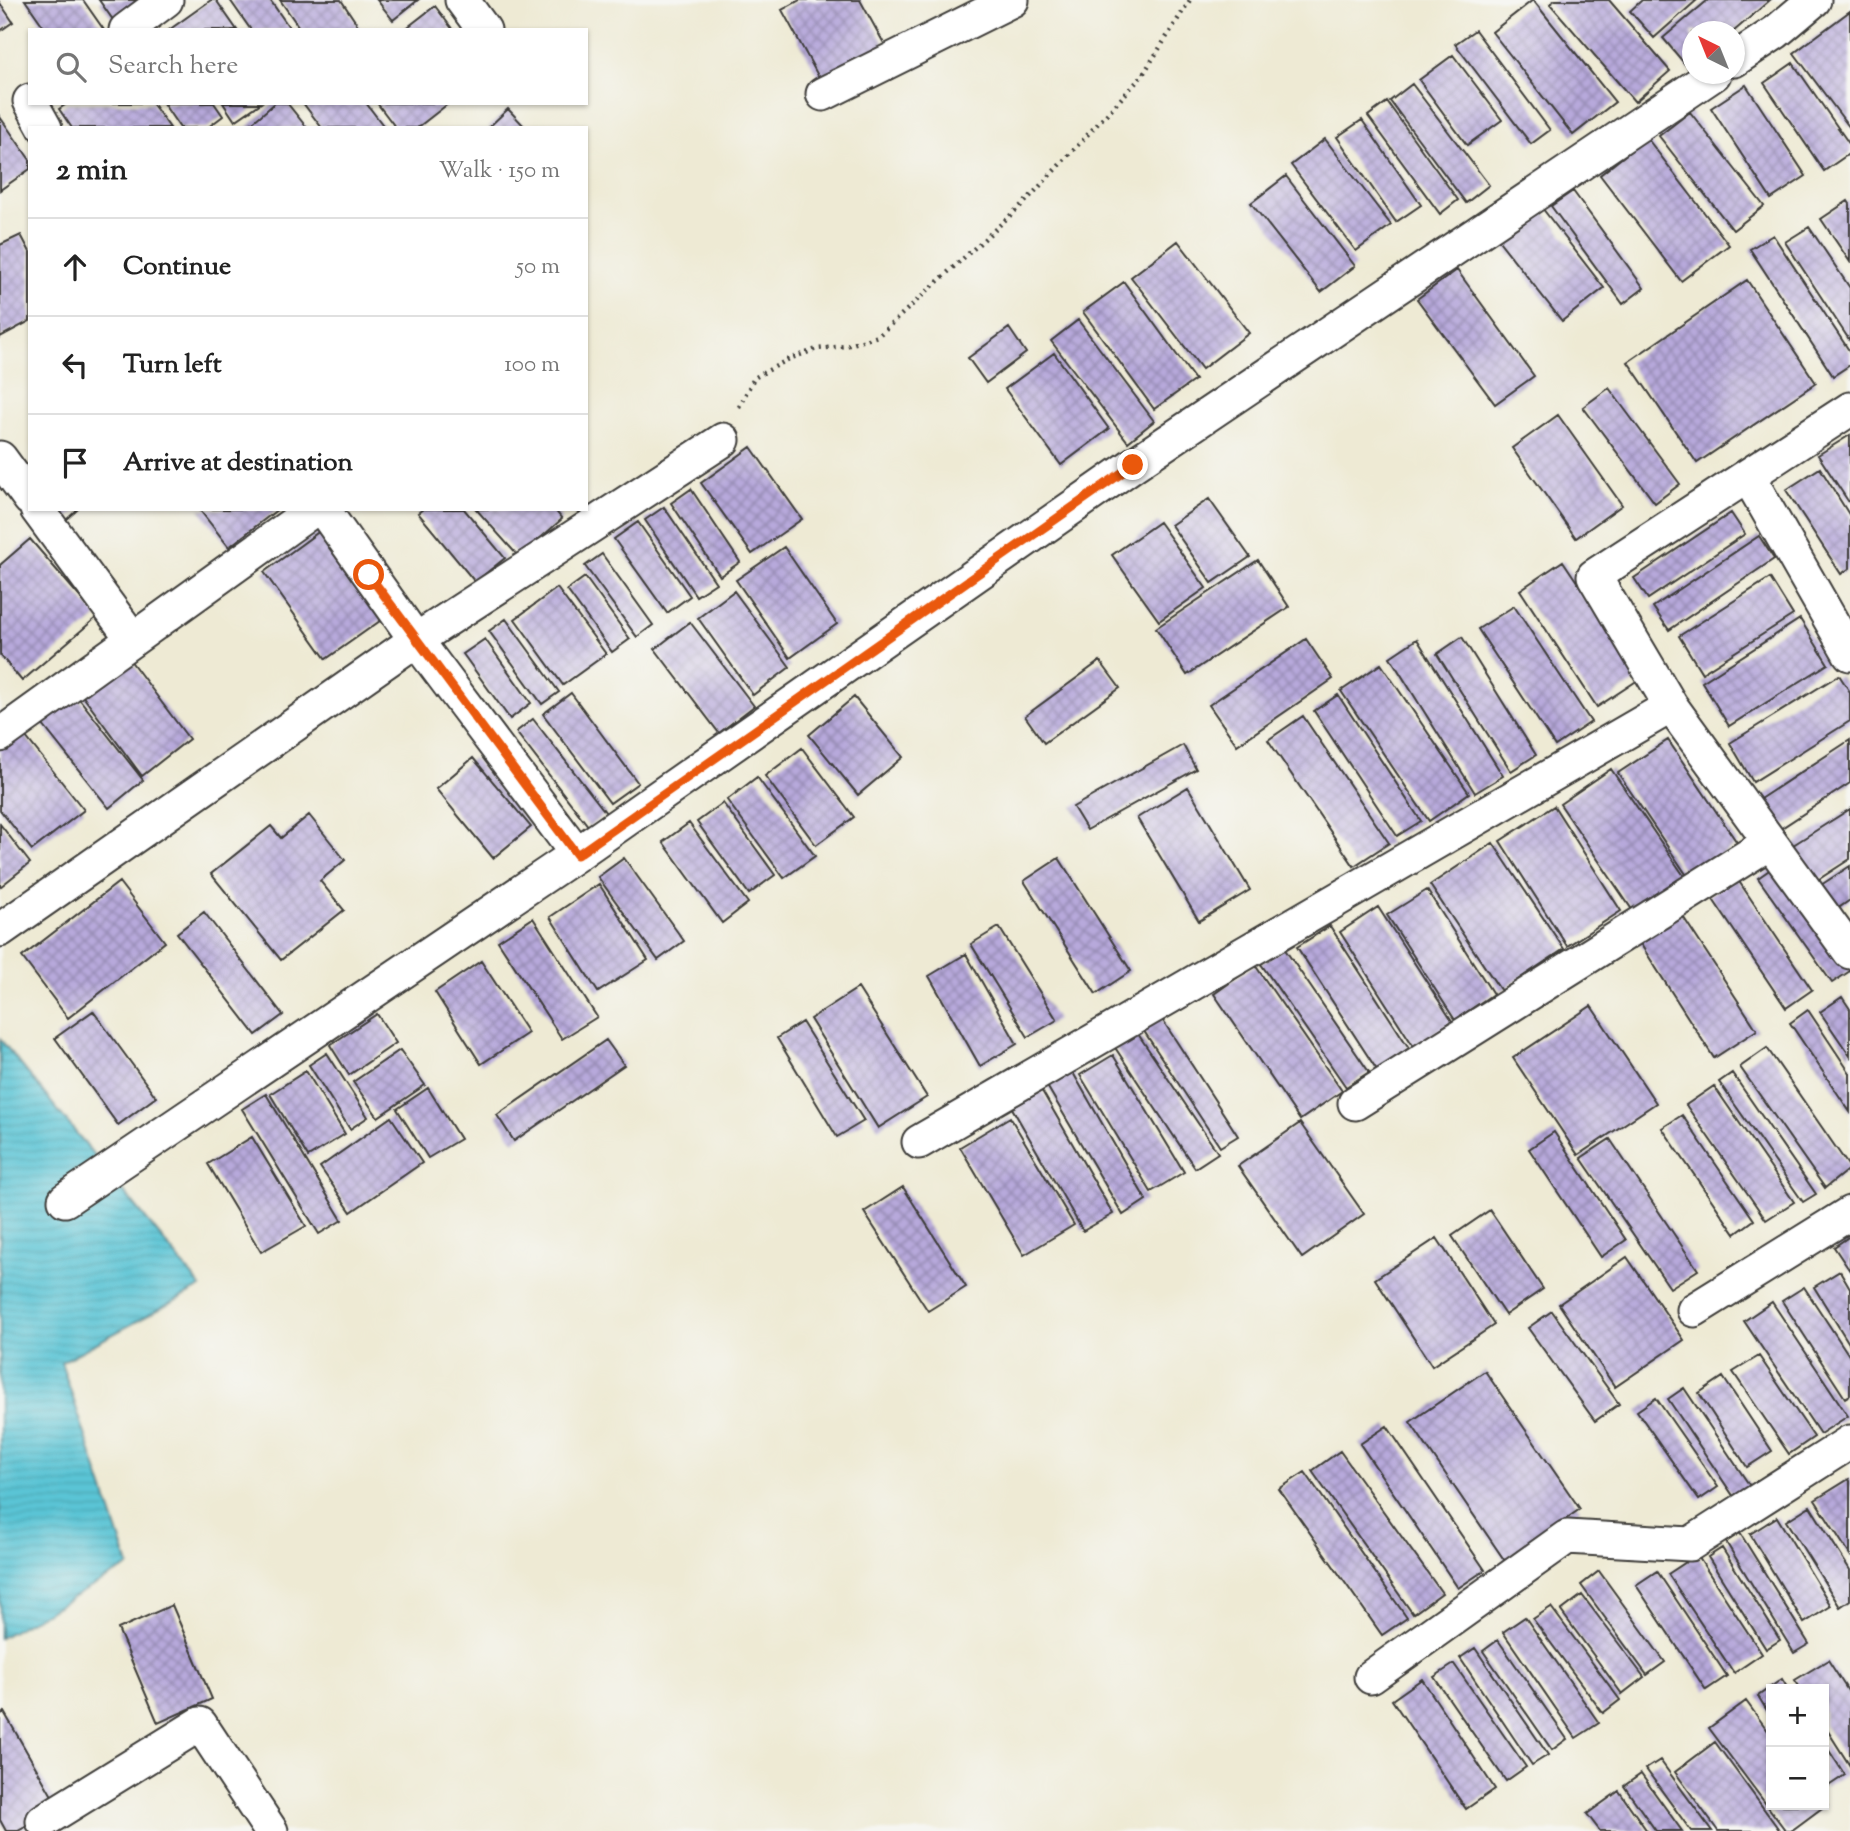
<!DOCTYPE html>
<html lang="en">
<head>
<meta charset="utf-8">
<style>
	body { margin:0; font-family:"Sorts Mill Goudy",serif; background:#f6f6f6; color:#222 }
	.controls { position:absolute; right:21px; bottom:21px; display:grid; overflow:hidden; border-radius:0px; box-shadow:0 2px 5px #0004 }
	.controls button { width:63px; height:63px; display:grid; place-items:center; padding:0; border:0; border-bottom:2px solid #e0e0e0; background:#fff; color:#222; font:35px sans-serif }
	.compass { position:absolute; left:1682px; top:21px; width:63px; height:63px; border-radius:50%; background:#fff; box-shadow:0 2px 5px #0004; rotate:317deg }
	.stop { position:absolute; width:21px; height:21px; margin:-16px; border:5px solid #ea580c; border-radius:50%; background:#fff }
	.stop.end { background:#ea580c; border-color:#fff; box-shadow:0 2px 7px #0008 }
	.list { margin:0; padding:0; list-style:none }
	h2 { display:flex; justify-content:space-between; align-items:center; height:91px; margin:0; padding:0 28px; font-size:30px }
	h2 small { font-size:23px; font-weight:400; color:#767676 }
	.list li { display:grid; grid-template-columns:46px 1fr auto; gap:21px; align-items:center; box-sizing:border-box; height:98px; padding:0 28px; border-top:2px solid #e0e0e0 }
	.list b { display:block; font-size:26px; white-space:nowrap }
	.list em { font-size:23px; font-style:normal; color:#767676 }
	.icon { flex:none; width:38px; height:38px; fill:none; stroke:currentColor; stroke-width:2; stroke-linecap:round; stroke-linejoin:round }
	.map { position:relative; flex:none; width:1850px; height:1831px; overflow:hidden }
	.search { position:absolute; background:#fff; box-shadow:0 2px 5px #0004; left:28px; top:28px; width:560px; height:77px; display:flex; align-items:center; gap:18px; box-sizing:border-box; padding:0 24px; border-radius:0px; color:#767676; font-size:26px }
	.panel { position:absolute; background:#fff; box-shadow:0 2px 5px #0004; left:28px; top:126px; width:560px; height:385px; border-radius:0px }
	.map>svg:first-child { display:block }
</style>
</head>
<body>
<div class="map">
<svg width="1850" height="1831" viewBox="0 0 1850 1831">
	<defs>
		<pattern id="water-rules" width="6" height="5" patternUnits="userSpaceOnUse" patternTransform="scale(1.75)"><rect width="6" height="5" fill="#5ac4d5"/><path d="M0 2.5h6" fill="none" stroke="#4ea8b6"/></pattern>
		<pattern id="building-cross-hatch" width="8" height="8" patternUnits="userSpaceOnUse" patternTransform="scale(1.75)"><rect width="8" height="8" fill="#b7a9db"/><path d="M0 0l8 8M0 8l8-8" fill="none" stroke="#9489b1"/></pattern>
	</defs>
	<rect width="100%" height="100%" fill="#f6f6f2"/>
	<filter id="ink" filterUnits="userSpaceOnUse"><feTurbulence type="fractalNoise" baseFrequency=".0143" numOctaves="2"/><feDisplacementMap in="SourceGraphic" scale="14" xChannelSelector="R" yChannelSelector="G"/><feConvolveMatrix kernelMatrix="1 2 1 2 8 2 1 2 1" color-interpolation-filters="sRGB"/></filter>
	<filter id="wash" filterUnits="userSpaceOnUse"><feTurbulence type="fractalNoise" baseFrequency=".00686" numOctaves="4" result="noise"/><feDisplacementMap in="SourceGraphic" scale="28" xChannelSelector="R" yChannelSelector="G"/><feGaussianBlur stdDeviation="1.57" result="paint"/><feColorMatrix in="noise" values="0 0 0 0 0 0 0 0 0 0 0 0 0 0 0 0 0 1.4 0 .05"/><feComposite in="paint" operator="in"/></filter>
	<g filter="url(#wash)">
		<rect width="100%" height="100%" fill="#eeead4"/>
		<path fill="url(#water-rules)" stroke="#3b7078" stroke-width="2" d="M 0,1039 L 201,1287 L 61,1362 L 129,1566 L 0,1638 Z"/>
		<g id="blocks">
			<path fill="url(#building-cross-hatch)" d="M 25,0 L 83,0 L 104,30 L 46,30 Z
				M 99,0 L 149,0 L 116,24 Z
				M 211,0 L 216,0 L 237,30 L 169,30 Z
				M 230,0 L 270,0 L 291,30 L 251,30 Z
				M 280,0 L 341,0 L 361,30 L 301,30 Z
				M 377,0 L 418,0 L 393,20 Z
				M 800,0 L 860,0 L 886,47 L 822,83 L 782,10 Z
				M 1533,0 L 1615,102 L 1573,135 L 1492,32 Z
				M 1555,0 L 1609,0 L 1670,71 L 1635,102 L 1550,4 Z
				M 1642,0 L 1697,0 L 1654,38 L 1630,11 Z
				M 1708,0 L 1770,0 L 1733,32 L 1692,32 L 1692,66 L 1689,69 L 1663,38 Z
				M 0,3 L 13,22 L 0,31 Z
				M 435,6 L 453,30 L 404,30 Z
				M 1850,11 L 1850,128 L 1794,53 Z
				M 1475,30 L 1550,130 L 1531,144 L 1455,44 Z
				M 1453,55 L 1502,120 L 1467,145 L 1419,80 Z
				M 1793,63 L 1850,145 L 1850,153 L 1824,171 L 1764,83 Z
				M 1412,84 L 1489,185 L 1466,203 L 1390,101 Z
				M 1746,85 L 1806,176 L 1771,199 L 1711,108 Z
				M 1387,102 L 1458,200 L 1440,214 L 1368,116 Z
				M 68,103 L 152,103 L 170,128 L 72,128 L 59,109 Z
				M 163,103 L 214,103 L 223,116 L 207,128 L 180,128 Z
				M 223,103 L 261,103 L 235,121 Z
				M 275,103 L 287,103 L 307,128 L 246,128 Z
				M 303,103 L 366,103 L 385,128 L 322,128 Z
				M 377,103 L 449,103 L 417,128 L 396,128 Z
				M 508,109 L 526,128 L 488,128 Z
				M 1690,112 L 1764,206 L 1733,230 L 1659,136 Z
				M 0,117 L 30,160 L 30,169 L 0,190 Z
				M 1362,120 L 1421,205 L 1396,222 L 1337,137 Z
				M 1647,138 L 1729,245 L 1681,281 L 1600,175 Z
				M 1325,139 L 1391,225 L 1356,251 L 1291,165 Z
				M 1286,176 L 1355,266 L 1321,292 L 1251,203 Z
				M 1573,191 L 1644,288 L 1623,304 L 1551,206 Z
				M 1848,201 L 1850,204 L 1850,262 L 1821,219 Z
				M 1539,204 L 1604,288 L 1562,321 L 1496,237 Z
				M 1809,227 L 1850,288 L 1850,341 L 1785,242 Z
				M 21,235 L 30,252 L 30,321 L 0,337 L 0,245 Z
				M 1773,235 L 1850,352 L 1850,365 L 1833,376 L 1750,249 Z
				M 1178,241 L 1249,333 L 1202,369 L 1131,277 Z
				M 1457,270 L 1534,376 L 1495,404 L 1417,299 Z
				M 1747,280 L 1816,383 L 1697,463 L 1628,362 Z
				M 1124,282 L 1195,380 L 1154,409 L 1083,312 Z
				M 1078,320 L 1154,421 L 1128,442 L 1051,341 Z
				M 1009,328 L 1026,353 L 986,383 L 968,358 Z
				M 1054,353 L 1109,429 L 1061,465 L 1005,389 Z
				M 1609,388 L 1680,484 L 1655,503 L 1583,407 Z
				M 1558,415 L 1622,505 L 1576,538 L 1512,448 Z
				M 1850,435 L 1850,504 L 1818,455 Z
				M 751,447 L 802,519 L 752,554 L 701,483 Z
				M 1820,468 L 1850,516 L 1850,568 L 1841,574 L 1786,490 Z
				M 691,489 L 740,562 L 720,576 L 671,503 Z
				M 1209,499 L 1250,557 L 1212,583 L 1171,525 Z
				M 664,507 L 716,583 L 696,596 L 645,520 Z
				M 55,509 L 78,509 L 65,521 Z
				M 199,509 L 278,509 L 229,547 Z
				M 423,509 L 464,509 L 505,558 L 475,582 L 418,513 Z
				M 476,509 L 554,509 L 562,519 L 519,557 Z
				M 1731,513 L 1745,534 L 1648,599 L 1634,578 Z
				M 638,522 L 690,596 L 667,613 L 614,539 Z
				M 1159,522 L 1206,588 L 1159,621 L 1112,555 Z
				M 324,528 L 387,616 L 326,659 L 264,572 Z
				M 1759,536 L 1774,559 L 1669,630 L 1653,607 Z
				M 30,539 L 97,617 L 22,681 L 0,655 L 0,565 Z
				M 784,547 L 837,624 L 790,658 L 736,580 Z
				M 602,554 L 653,625 L 637,637 L 585,566 Z
				M 1258,560 L 1289,607 L 1187,675 L 1156,628 Z
				M 1563,561 L 1641,678 L 1597,707 L 1520,590 Z
				M 585,577 L 630,639 L 612,652 L 567,590 Z
				M 1770,578 L 1793,615 L 1702,673 L 1679,636 Z
				M 557,588 L 606,654 L 563,685 L 515,619 Z
				M 734,591 L 790,667 L 753,695 L 698,618 Z
				M 1514,606 L 1591,722 L 1555,746 L 1478,629 Z
				M 506,619 L 559,692 L 542,704 L 489,631 Z
				M 1800,619 L 1828,664 L 1729,726 L 1702,682 Z
				M 690,622 L 754,706 L 719,733 L 655,649 Z
				M 1462,637 L 1536,755 L 1511,771 L 1437,654 Z
				M 485,639 L 531,703 L 510,719 L 463,654 Z
				M 1306,639 L 1333,679 L 1237,745 L 1209,705 Z
				M 1417,639 L 1503,776 L 1475,793 L 1390,657 Z
				M 127,656 L 189,739 L 142,776 L 79,691 Z
				M 1100,661 L 1120,688 L 1044,743 L 1025,716 Z
				M 1381,664 L 1469,793 L 1429,821 L 1341,691 Z
				M 1839,675 L 1850,692 L 1850,721 L 1753,782 L 1730,743 Z
				M 70,687 L 143,780 L 109,808 L 35,715 Z
				M 571,693 L 638,783 L 610,803 L 543,714 Z
				M 1338,695 L 1421,821 L 1397,836 L 1314,711 Z
				M 854,697 L 903,757 L 858,795 L 809,735 Z
				M 1303,716 L 1389,843 L 1354,866 L 1268,740 Z
				M 533,719 L 606,813 L 589,827 L 516,732 Z
				M 18,727 L 84,810 L 32,850 L 0,810 L 0,742 Z
				M 1668,740 L 1738,844 L 1688,877 L 1618,773 Z
				M 1850,740 L 1850,783 L 1780,829 L 1760,799 Z
				M 1183,745 L 1196,769 L 1087,830 L 1073,807 Z
				M 802,748 L 854,817 L 816,845 L 765,776 Z
				M 473,758 L 531,827 L 493,858 L 436,789 Z
				M 1611,769 L 1684,876 L 1633,911 L 1560,804 Z
				M 757,777 L 815,856 L 784,878 L 727,800 Z
				M 1188,787 L 1250,890 L 1199,921 L 1137,818 Z
				M 723,803 L 775,875 L 749,894 L 697,822 Z
				M 1554,806 L 1621,911 L 1567,946 L 1500,841 Z
				M 1850,809 L 1850,859 L 1813,883 L 1790,847 Z
				M 309,815 L 345,860 L 320,881 L 344,910 L 281,960 L 211,874 L 271,826 L 281,838 Z
				M 689,823 L 748,903 L 722,923 L 663,842 Z
				M 0,824 L 30,863 L 0,887 Z
				M 1493,843 L 1564,949 L 1501,991 L 1430,885 Z
				M 624,858 L 684,941 L 658,960 L 598,877 Z
				M 1059,858 L 1131,971 L 1096,994 L 1024,881 Z
				M 1778,864 L 1850,965 L 1850,971 L 1832,983 L 1758,878 Z
				M 1850,866 L 1850,900 L 1837,909 L 1821,885 Z
				M 1736,877 L 1812,990 L 1786,1008 L 1710,895 Z
				M 119,882 L 165,942 L 68,1018 L 22,957 Z
				M 599,884 L 648,960 L 598,992 L 550,917 Z
				M 1427,890 L 1493,994 L 1455,1020 L 1387,915 Z
				M 1378,907 L 1452,1021 L 1414,1047 L 1340,932 Z
				M 204,912 L 283,1015 L 256,1035 L 177,933 Z
				M 1680,912 L 1757,1030 L 1714,1058 L 1638,940 Z
				M 533,918 L 597,1017 L 562,1039 L 498,941 Z
				M 1330,926 L 1409,1048 L 1377,1070 L 1297,947 Z
				M 999,927 L 1057,1020 L 1028,1037 L 971,944 Z
				M 1284,948 L 1369,1072 L 1346,1087 L 1261,964 Z
				M 966,954 L 1017,1044 L 980,1066 L 929,976 Z
				M 481,961 L 528,1033 L 481,1064 L 435,992 Z
				M 1255,965 L 1342,1091 L 1300,1120 L 1214,994 Z
				M 858,988 L 927,1097 L 878,1128 L 810,1019 Z
				M 1842,997 L 1850,1009 L 1850,1056 L 1820,1012 Z
				M 1591,1006 L 1656,1103 L 1578,1155 L 1513,1058 Z
				M 1156,1010 L 1238,1136 L 1220,1147 L 1138,1022 Z
				M 1808,1010 L 1850,1073 L 1850,1112 L 1790,1023 Z
				M 93,1011 L 156,1097 L 118,1125 L 55,1038 Z
				M 377,1014 L 396,1043 L 349,1075 L 330,1045 Z
				M 802,1022 L 864,1121 L 837,1137 L 777,1038 Z
				M 1134,1028 L 1218,1153 L 1195,1168 L 1112,1043 Z
				M 606,1040 L 624,1065 L 514,1141 L 497,1115 Z
				M 1767,1048 L 1850,1168 L 1825,1188 L 1740,1067 Z
				M 400,1050 L 425,1085 L 378,1117 L 353,1082 Z
				M 327,1053 L 368,1117 L 350,1129 L 309,1065 Z
				M 1113,1055 L 1184,1172 L 1151,1192 L 1080,1075 Z
				M 306,1071 L 345,1134 L 308,1157 L 270,1094 Z
				M 1072,1071 L 1146,1200 L 1123,1215 L 1047,1086 Z
				M 1732,1073 L 1816,1194 L 1803,1202 L 1719,1082 Z
				M 1714,1086 L 1794,1202 L 1766,1220 L 1686,1105 Z
				M 428,1088 L 460,1139 L 428,1158 L 397,1109 Z
				M 1042,1091 L 1113,1214 L 1083,1231 L 1012,1108 Z
				M 266,1094 L 342,1220 L 319,1234 L 242,1109 Z
				M 1682,1115 L 1754,1220 L 1735,1234 L 1662,1128 Z
				M 391,1117 L 422,1163 L 351,1212 L 320,1167 Z
				M 1010,1117 L 1074,1225 L 1024,1255 L 960,1147 Z
				M 1300,1123 L 1364,1214 L 1302,1258 L 1238,1166 Z
				M 1554,1132 L 1626,1240 L 1601,1257 L 1529,1149 Z
				M 252,1137 L 306,1226 L 261,1252 L 208,1164 Z
				M 1610,1139 L 1698,1270 L 1670,1288 L 1581,1158 Z
				M 903,1187 L 966,1287 L 928,1311 L 864,1212 Z
				M 1490,1210 L 1543,1289 L 1505,1315 L 1452,1236 Z
				M 1850,1236 L 1850,1271 L 1834,1247 Z
				M 1437,1238 L 1494,1325 L 1432,1366 L 1375,1279 Z
				M 1627,1257 L 1684,1340 L 1615,1387 L 1559,1304 Z
				M 1840,1271 L 1850,1288 L 1850,1345 L 1814,1287 Z
				M 1804,1287 L 1850,1357 L 1850,1395 L 1845,1398 L 1782,1301 Z
				M 1772,1302 L 1848,1416 L 1820,1434 L 1744,1321 Z
				M 1552,1311 L 1619,1404 L 1595,1421 L 1528,1328 Z
				M 1759,1356 L 1814,1437 L 1789,1454 L 1733,1372 Z
				M 1485,1371 L 1580,1509 L 1505,1561 L 1410,1422 Z
				M 1723,1377 L 1772,1451 L 1747,1467 L 1699,1393 Z
				M 1684,1388 L 1752,1489 L 1736,1500 L 1668,1399 Z
				M 1656,1398 L 1718,1487 L 1699,1500 L 1637,1411 Z
				M 1387,1426 L 1485,1570 L 1458,1588 L 1360,1444 Z
				M 1340,1451 L 1442,1593 L 1413,1614 L 1312,1471 Z
				M 1305,1472 L 1407,1618 L 1382,1635 L 1279,1489 Z
				M 1849,1479 L 1850,1481 L 1850,1555 L 1815,1500 Z
				M 1810,1506 L 1850,1570 L 1850,1600 L 1840,1607 L 1786,1521 Z
				M 1777,1517 L 1831,1606 L 1804,1623 L 1750,1534 Z
				M 1740,1533 L 1809,1644 L 1794,1653 L 1726,1542 Z
				M 1722,1548 L 1780,1640 L 1766,1649 L 1708,1557 Z
				M 1697,1555 L 1762,1654 L 1734,1673 L 1668,1574 Z
				M 1599,1571 L 1665,1662 L 1647,1675 L 1581,1585 Z
				M 1657,1571 L 1727,1676 L 1706,1690 L 1636,1585 Z
				M 1582,1595 L 1644,1677 L 1622,1694 L 1561,1611 Z
				M 172,1605 L 212,1699 L 158,1723 L 118,1629 Z
				M 1551,1607 L 1620,1700 L 1603,1713 L 1533,1619 Z
				M 1525,1617 L 1599,1723 L 1576,1738 L 1503,1632 Z
				M 1498,1640 L 1567,1739 L 1552,1750 L 1483,1651 Z
				M 1475,1648 L 1548,1755 L 1532,1765 L 1460,1658 Z
				M 1828,1660 L 1850,1694 L 1850,1766 L 1824,1725 L 1824,1689 L 1801,1689 L 1795,1680 Z
				M 1454,1664 L 1526,1767 L 1506,1781 L 1434,1677 Z
				M 1422,1679 L 1495,1789 L 1466,1809 L 1392,1700 Z
				M 1782,1679 L 1788,1689 L 1771,1689 L 1771,1717 L 1758,1696 Z
				M 1746,1701 L 1771,1735 L 1771,1805 L 1826,1805 L 1791,1831 L 1786,1831 L 1709,1728 Z
				M 4,1712 L 59,1808 L 18,1831 L 6,1831 L 0,1820 L 0,1715 Z
				M 1715,1742 L 1780,1831 L 1718,1831 L 1675,1772 Z
				M 1824,1743 L 1845,1775 L 1824,1789 Z
				M 1660,1760 L 1712,1831 L 1691,1831 L 1646,1769 Z
				M 1641,1774 L 1682,1831 L 1656,1831 L 1624,1786 Z
				M 1619,1791 L 1647,1831 L 1600,1831 L 1587,1814 Z"/>
		</g>
	</g>
	<g filter="url(#ink)">
		<use href="#blocks" fill-opacity="0" stroke="#3c3b38" stroke-width="2"/>
		<g fill="none" stroke-linecap="round" stroke-linejoin="round">
			<defs>
				<path id="minor" d="M 462,0 L 484,30
					M 126,30 L 166,0
					M 1734,60 L 1776,32 L 1814,0
					M 823,94 L 1012,0
					M 30,101 L 45,128
					M 1850,409 L 1594,576 L 1671,706 L 1850,952
					M 0,458 L 30,499
					M 1748,476 L 1850,654
					M 37,509 L 132,638
					M 323,509 L 416,640 L 577,854
					M 0,735 L 314,509
					M 0,930 L 416,640 L 723,440
					M 1355,1103 L 1769,843
					M 919,1142 L 1671,706
					M 65,1200 L 577,854 L 1133,465 L 1714,74
					M 1694,1310 L 1850,1213
					M 1371,1677 L 1567,1537 L 1690,1544 L 1850,1442
					M 43,1821 L 200,1724 L 271,1831"/>
			</defs>
			<use href="#minor" stroke="#3c3b38" stroke-width="37"/>
			<path stroke="#3c3b38" stroke-width="4.5" stroke-dasharray="2 5" stroke-linecap="butt" d="M 739,407 L 754,378 L 789,359 L 817,349 L 846,346 L 878,336 L 1026,201 L 1142,76 L 1190,0"/>
			<use href="#minor" stroke="#fff" stroke-width="33"/>
		</g>
	</g>
	<g fill="none" stroke-linecap="round" stroke-linejoin="round" filter="url(#ink)">
		<path stroke="#ea580c" stroke-width="9" d="M 369,575 L 577,855 L 1133,465"/>
	</g>
</svg>
<div class="controls">
<button>+</button>
<button>−</button>
</div>
<svg class="compass" viewBox="-18 -18 36 36"><path d="M0-13l5 13h-10z" fill="#e53935"/><path d="M0 13l5-13h-10z" fill="#767676"/></svg>
<div class="stop" style="left:369px;top:575px"></div>
<div class="stop end" style="left:1133px;top:465px"></div>
<div class="search"><svg class="icon" aria-label="search" viewBox="0 0 24 24"><circle cx="10" cy="10" r="6"/><path d="M15 15l6 6"/></svg>Search here</div>
<section class="panel">
<h2>2 min<small>Walk · 150 m</small></h2>
<ul class="list">
<li><svg class="icon" aria-label="ahead" viewBox="0 0 24 24"><path d="M12 20V5M6 11l6-6 6 6"/></svg><div><b>Continue</b></div><em>50 m</em></li>
<li><svg class="icon" aria-label="left" viewBox="0 0 24 24"><path d="M17 20v-9H6M10 6l-5 5 5 5"/></svg><div><b>Turn left</b></div><em>100 m</em></li>
<li><svg class="icon" aria-label="arrive" viewBox="0 0 24 24"><path d="M6 21V4h12l-3 4 3 4H6"/></svg><div><b>Arrive at destination</b></div></li>
</ul>
</section>
</div>
</body>
</html>
